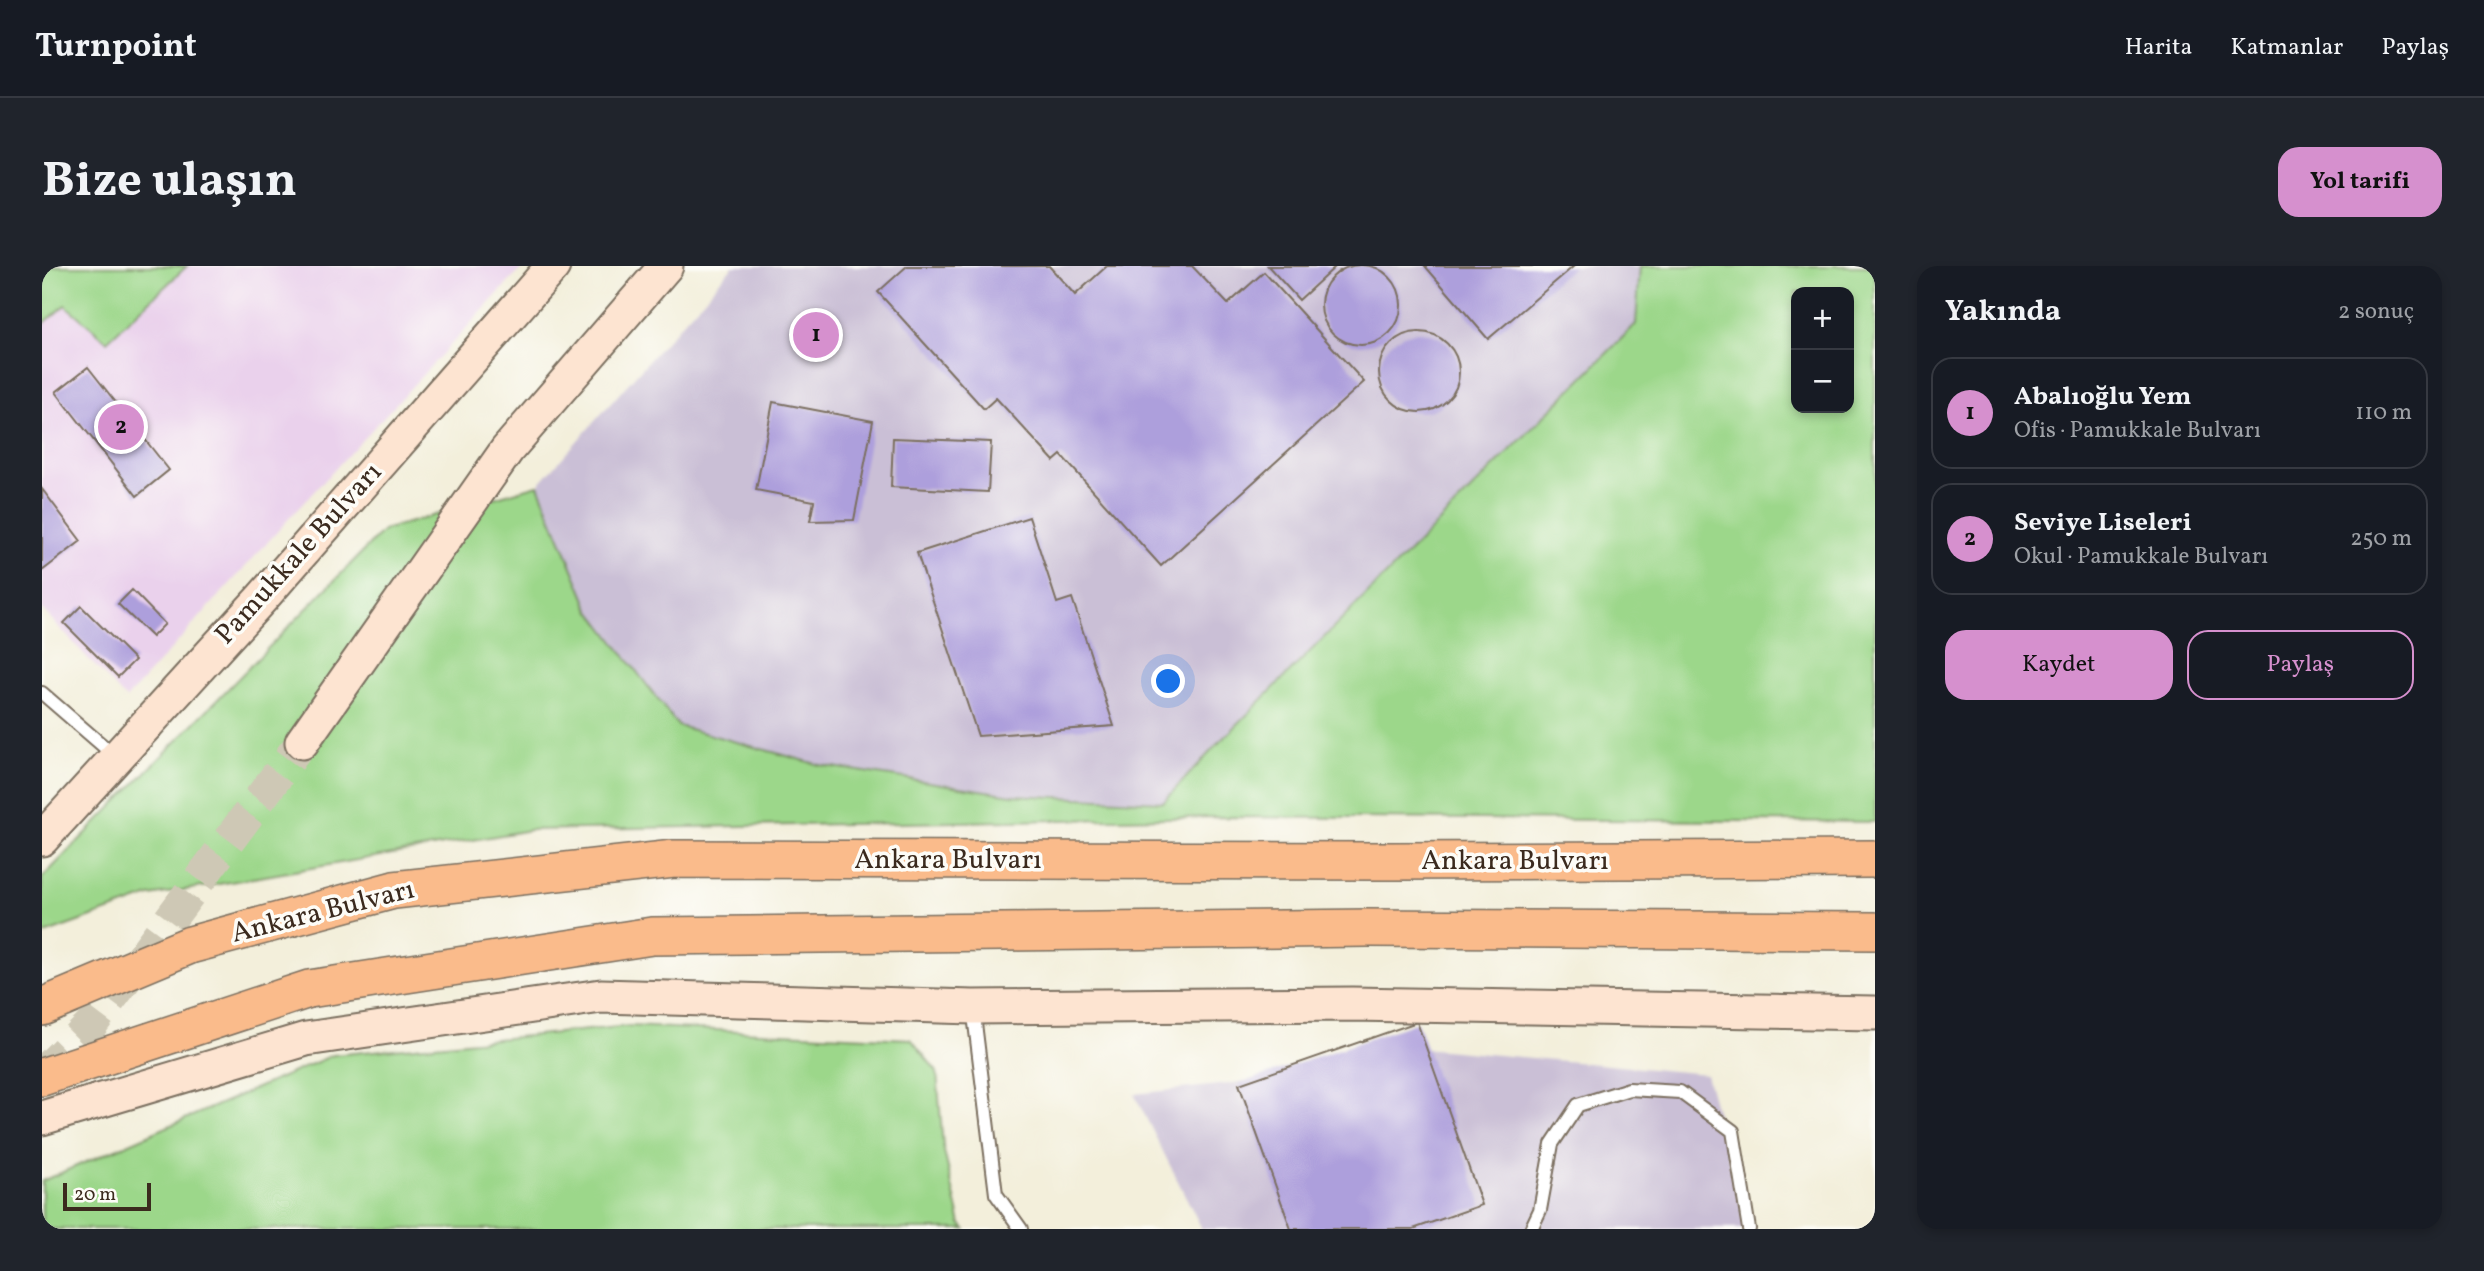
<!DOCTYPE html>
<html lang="tr">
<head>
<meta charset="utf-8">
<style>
	body { margin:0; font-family:Vollkorn,serif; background:#20242c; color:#f1f3f6 }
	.controls { position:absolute; right:21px; top:21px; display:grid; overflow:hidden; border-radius:14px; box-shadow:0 4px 10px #0003 }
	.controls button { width:63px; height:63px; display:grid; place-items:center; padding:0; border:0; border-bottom:2px solid #363941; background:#171b24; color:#f1f3f6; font:35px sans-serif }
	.scale { position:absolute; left:21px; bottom:18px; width:88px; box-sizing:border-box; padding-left:7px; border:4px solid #3b2a1e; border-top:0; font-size:19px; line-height:24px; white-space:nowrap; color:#3b2a1e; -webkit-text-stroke:5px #fdfcf7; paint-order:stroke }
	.you { position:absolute; left:1127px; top:416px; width:24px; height:24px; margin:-18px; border:5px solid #fff; border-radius:50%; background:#1a73e8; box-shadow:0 0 0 10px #1a73e833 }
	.badge { display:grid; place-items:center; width:46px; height:46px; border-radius:50%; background:#d690ce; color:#111; font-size:23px; font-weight:700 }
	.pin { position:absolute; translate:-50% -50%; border:4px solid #fff; box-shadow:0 2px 7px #0006 }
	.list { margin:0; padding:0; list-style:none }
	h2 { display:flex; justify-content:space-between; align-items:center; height:91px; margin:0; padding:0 28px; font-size:30px }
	h2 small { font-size:23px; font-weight:400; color:#9ea1a6 }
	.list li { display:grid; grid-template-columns:46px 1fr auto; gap:21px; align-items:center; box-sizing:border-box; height:112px; margin:0 14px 14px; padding:0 14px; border:2px solid #363941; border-radius:21px }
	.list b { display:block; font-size:26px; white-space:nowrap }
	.list p { margin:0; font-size:23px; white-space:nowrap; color:#9ea1a6 }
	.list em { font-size:23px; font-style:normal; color:#9ea1a6 }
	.actions { display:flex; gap:14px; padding:21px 28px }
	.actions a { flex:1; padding:16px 0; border:2px solid #d690ce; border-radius:21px; text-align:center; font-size:24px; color:#d690ce }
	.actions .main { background:#d690ce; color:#111 }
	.map { position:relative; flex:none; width:1833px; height:963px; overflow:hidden; border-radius:21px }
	header { display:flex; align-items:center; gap:42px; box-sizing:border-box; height:98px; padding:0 35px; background:#171b24; border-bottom:2px solid #363941 }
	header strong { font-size:33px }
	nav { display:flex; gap:38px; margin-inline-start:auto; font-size:24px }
	.intro { display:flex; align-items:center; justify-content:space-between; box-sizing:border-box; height:168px; padding:0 42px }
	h1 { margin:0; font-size:49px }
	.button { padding:18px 32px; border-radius:21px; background:#d690ce; color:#111; font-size:24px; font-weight:700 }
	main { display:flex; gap:42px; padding:0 42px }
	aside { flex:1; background:#171b24; border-radius:21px; box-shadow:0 4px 10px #0003 }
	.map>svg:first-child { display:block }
</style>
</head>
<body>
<header>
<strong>Turnpoint</strong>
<nav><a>Harita</a><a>Katmanlar</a><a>Paylaş</a></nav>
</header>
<div class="intro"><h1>Bize ulaşın</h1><a class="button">Yol tarifi</a></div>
<main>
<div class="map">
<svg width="1833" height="963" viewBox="0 0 1833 963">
	<rect width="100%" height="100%" fill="#fdfcf7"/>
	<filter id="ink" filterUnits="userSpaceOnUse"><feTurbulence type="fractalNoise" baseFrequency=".0143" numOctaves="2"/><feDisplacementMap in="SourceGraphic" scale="14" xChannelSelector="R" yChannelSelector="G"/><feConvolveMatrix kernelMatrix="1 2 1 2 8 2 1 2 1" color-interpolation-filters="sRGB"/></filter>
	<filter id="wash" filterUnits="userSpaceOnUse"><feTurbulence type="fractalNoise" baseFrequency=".00686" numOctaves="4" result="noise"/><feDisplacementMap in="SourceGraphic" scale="28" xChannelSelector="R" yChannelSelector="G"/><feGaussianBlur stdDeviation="1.57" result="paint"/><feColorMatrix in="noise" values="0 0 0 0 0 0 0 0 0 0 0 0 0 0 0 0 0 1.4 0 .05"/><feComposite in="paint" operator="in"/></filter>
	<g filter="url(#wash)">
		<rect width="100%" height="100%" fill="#f3efdb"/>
		<path fill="#ead1ec" d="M 145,0 L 482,0 L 252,247 L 84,433 L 0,343 L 0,59 L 23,39 L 65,75 Z"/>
		<path fill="#cabfd6" d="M 691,0 L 1598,0 L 1595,58 L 1172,482 L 1121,536 L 970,529 L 778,499 L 636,460 L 548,344 L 496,219 Z
			M 1369,781 L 1664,808 L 1706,963 L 1160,963 L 1092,828 L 1187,818 Z"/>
		<path fill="#9cd78a" stroke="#6c8054" stroke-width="2" fill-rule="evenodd" d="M 0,0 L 145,0 L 65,75 L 23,39 L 0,59 Z
			M 1598,0 L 1833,0 L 1833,556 L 1176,551 L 488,564 L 108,630 L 0,669 L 0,612 L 342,264 L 496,219 L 548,344 L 636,460 L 778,499 L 970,529 L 1121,536 L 1172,482 L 1594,58 ZM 1754,26 L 1807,26 L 1807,142 L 1754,142 Z
			M 587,760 L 869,773 L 895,806 L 901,881 L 919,958 L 923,963 L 0,963 L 0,915 L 291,789 Z"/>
		<g id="blocks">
			<path fill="#ad9fdc" d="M1279 39a40 40 0 1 1 80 0a40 40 0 1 1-80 0Z
				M 865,0 L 1007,0 L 1033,29 L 1065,0 L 1150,0 L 1186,38 L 1222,6 L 1322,116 L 1119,300 L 1019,189 L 1012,195 L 954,132 L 942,143 L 836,26 Z
				M 1226,0 L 1294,0 L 1257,34 Z
				M 1383,0 L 1532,0 L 1446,73 Z
				M1337 106a40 40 0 1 1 80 0a40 40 0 1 1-80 0Z
				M 46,101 L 127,204 L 95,230 L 14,126 Z
				M 731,136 L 831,155 L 812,254 L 768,255 L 772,235 L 714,224 Z
				M 851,172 L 949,176 L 946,226 L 849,221 Z
				M 0,223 L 39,275 L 0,305 Z
				M 987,251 L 1015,337 L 1030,332 L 1072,460 L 936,470 L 875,287 Z
				M 90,324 L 123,358 L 110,371 L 76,338 Z
				M 39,340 L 93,394 L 76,411 L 22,357 Z
				M 1375,756 L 1440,939 L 1371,963 L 1249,963 L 1197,818 Z"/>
		</g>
	</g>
	<g filter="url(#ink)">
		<use href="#blocks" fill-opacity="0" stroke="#7b6f60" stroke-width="2"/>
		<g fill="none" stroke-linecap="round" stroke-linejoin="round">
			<path stroke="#cec8b5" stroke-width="33" stroke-dasharray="33 17" stroke-linecap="butt" d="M 0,808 L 50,758 L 260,476"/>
			<defs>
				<path id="service" d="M 0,427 L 74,491
					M 931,741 L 954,928 L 979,963
					M 1489,963 L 1498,944 L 1510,878 L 1536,839 L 1587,823 L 1638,826 L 1691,865 L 1707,963"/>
				<path id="secondary" d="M 260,476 L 465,184 L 624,0
					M 0,573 L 220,332 L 511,0
					M 0,852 L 264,773 L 559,730 L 931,741 L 1310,738 L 1833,747"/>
				<path id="primary" d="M 0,741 L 148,679 L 352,624 L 632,593 L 1350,595 L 1833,593
					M 0,811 L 267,723 L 610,670 L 1326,662 L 1833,665"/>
			</defs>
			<use href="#service" stroke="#7b6f60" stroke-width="16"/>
			<use href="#secondary" stroke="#7b6f60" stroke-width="37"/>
			<use href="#primary" stroke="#7b6f60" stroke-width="40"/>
			<use href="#service" stroke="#fff" stroke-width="12"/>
			<use href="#secondary" stroke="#fde4d1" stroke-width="33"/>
			<use href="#primary" stroke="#fabb8b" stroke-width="37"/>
		</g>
	</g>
	<g text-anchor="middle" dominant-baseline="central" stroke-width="7" stroke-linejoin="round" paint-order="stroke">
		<g font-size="28" fill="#3b2a1e" stroke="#fdfcf7">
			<text transform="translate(257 288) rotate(-48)">Pamukkale Bulvarı</text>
			<text x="906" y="594">Ankara Bulvarı</text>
			<text x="1473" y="595">Ankara Bulvarı</text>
			<text transform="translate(281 646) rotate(-14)">Ankara Bulvarı</text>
		</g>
	</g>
</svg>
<div class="controls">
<button>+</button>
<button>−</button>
</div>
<div class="scale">20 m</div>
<div class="you"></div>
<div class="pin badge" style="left:774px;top:69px">1</div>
<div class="pin badge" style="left:79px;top:161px">2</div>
</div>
<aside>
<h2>Yakında<small>2 sonuç</small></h2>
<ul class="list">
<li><span class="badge">1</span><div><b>Abalıoğlu Yem</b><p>Ofis · Pamukkale Bulvarı</p></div><em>110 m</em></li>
<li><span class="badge">2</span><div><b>Seviye Liseleri</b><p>Okul · Pamukkale Bulvarı</p></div><em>250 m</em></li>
</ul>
<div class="actions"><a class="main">Kaydet</a><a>Paylaş</a></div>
</aside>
</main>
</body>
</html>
